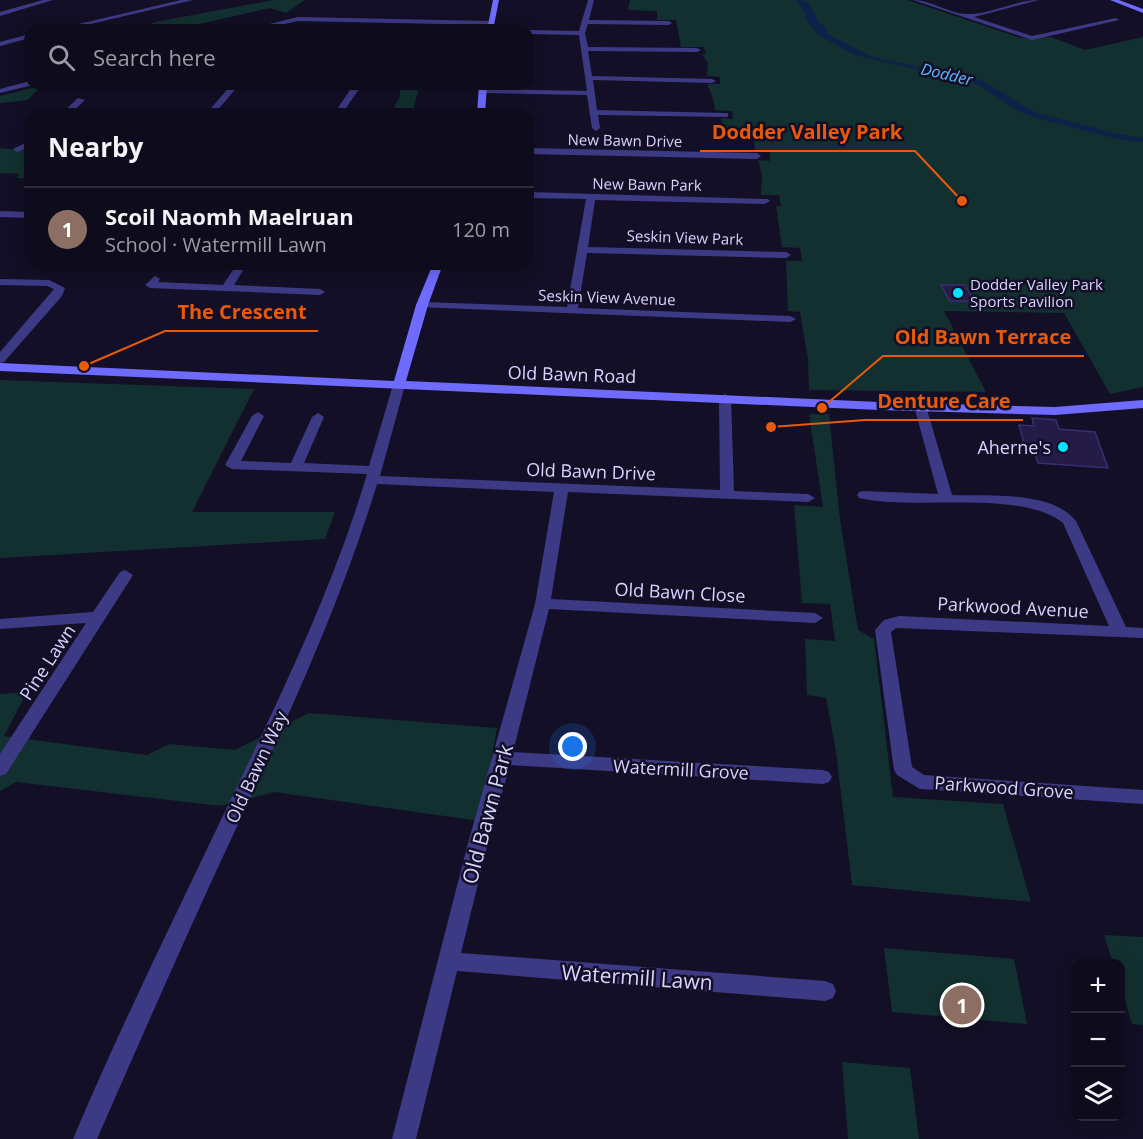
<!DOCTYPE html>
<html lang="en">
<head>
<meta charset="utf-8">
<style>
	body { margin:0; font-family:"Open Sans",sans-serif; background:#1c1929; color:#f1f3f6 }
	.controls { position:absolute; right:18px; bottom:18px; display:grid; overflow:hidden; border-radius:12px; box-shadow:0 3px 15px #0003 }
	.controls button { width:54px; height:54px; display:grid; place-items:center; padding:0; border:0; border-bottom:2px solid #2e2b3b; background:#0e0b1c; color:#f1f3f6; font:30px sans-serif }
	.you { position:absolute; left:573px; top:747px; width:21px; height:21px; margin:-15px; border:4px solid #fff; border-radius:50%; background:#1a73e8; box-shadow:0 0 0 9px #1a73e833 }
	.badge { display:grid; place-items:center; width:39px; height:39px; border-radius:50%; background:#00e5ff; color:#fff; font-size:20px; font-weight:700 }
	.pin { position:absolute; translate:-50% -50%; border:3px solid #fff; box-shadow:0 2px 6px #0006 }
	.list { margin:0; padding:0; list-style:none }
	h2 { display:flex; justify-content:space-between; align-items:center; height:78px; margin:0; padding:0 24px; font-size:26px }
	h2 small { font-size:20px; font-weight:400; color:#9b9ba3 }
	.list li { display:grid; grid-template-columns:39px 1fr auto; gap:18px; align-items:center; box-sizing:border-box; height:84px; padding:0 24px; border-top:2px solid #2e2b3b }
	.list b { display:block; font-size:22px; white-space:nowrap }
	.list p { margin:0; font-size:20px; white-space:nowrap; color:#9b9ba3 }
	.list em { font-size:20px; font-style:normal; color:#9b9ba3 }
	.icon { flex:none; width:33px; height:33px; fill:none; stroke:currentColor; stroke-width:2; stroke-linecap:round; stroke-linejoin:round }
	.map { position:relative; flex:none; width:1143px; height:1139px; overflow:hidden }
	.search { position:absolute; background:#0e0b1c; box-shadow:0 3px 15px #0003; left:24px; top:24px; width:510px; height:66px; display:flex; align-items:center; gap:15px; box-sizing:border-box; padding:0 21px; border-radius:18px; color:#9b9ba3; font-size:22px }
	.panel { position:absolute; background:#0e0b1c; box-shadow:0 3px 15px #0003; left:24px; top:108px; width:510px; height:162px; border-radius:18px }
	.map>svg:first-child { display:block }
</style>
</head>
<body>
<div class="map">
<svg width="1143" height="1139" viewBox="0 0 1143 1139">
	<rect width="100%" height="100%" fill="#130f26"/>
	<path fill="#12302f" d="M 274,0 L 305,0 L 286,13 L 270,8 L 172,30 L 136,30 L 155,22 Z
		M 630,0 L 907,0 L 1021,38 L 1051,37 L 1085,50 L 1143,37 L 1143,387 L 1110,394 L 1064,313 L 944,311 L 986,392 L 809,390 L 808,359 L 800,312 L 788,311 L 786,261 L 802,261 L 800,248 L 782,247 L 776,206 L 781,206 L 779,195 L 761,195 L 762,176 L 758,160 L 770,161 L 770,151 L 755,150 L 753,136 L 723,135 L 721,118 L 733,119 L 732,111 L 715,110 L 713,98 L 707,84 L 720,84 L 720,77 L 707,76 L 708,63 L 702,54 L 706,54 L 704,47 L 681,47 L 676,20 L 657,20 L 657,11 L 628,10 Z
		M 373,84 L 420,84 L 412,114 L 391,114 L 400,96 L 400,88 L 371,87 Z
		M 43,85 L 27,100 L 0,103 L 0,96 Z
		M 0,148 L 30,151 L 30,179 L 16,178 L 20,174 L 0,173 Z
		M 0,380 L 254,389 L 192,512 L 335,512 L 325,539 L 0,558 Z
		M 809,414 L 829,414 L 840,520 L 858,630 L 874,639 L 893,797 L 1003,804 L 1031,902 L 852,885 L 836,752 L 826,698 L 807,695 L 805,639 L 835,641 L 830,604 L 802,603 L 794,505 L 823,507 Z
		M 27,692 L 4,736 L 147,755 L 169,744 L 235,750 L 309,713 L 497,728 L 480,821 L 274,792 L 220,806 L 16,782 L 0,791 L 0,694 Z
		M 1104,935 L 1143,937 L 1143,1025 L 1132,1024 L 1121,987 L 1120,964 L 1113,963 Z
		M 884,948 L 1014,959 L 1027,1024 L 892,1012 Z
		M 842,1062 L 910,1068 L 919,1139 L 848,1139 Z"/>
	<path fill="#0c2248" d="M 796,0 C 818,0 808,18 827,28 L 826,32 L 831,36 L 873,57 L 983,81 L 1034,112 L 1117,134 L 1143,138 L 1143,142 L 1122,140 L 1036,118 L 1018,111 L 977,84 L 855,55 L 820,36 L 807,22 L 804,11 Z"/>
	<path fill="#241b47" stroke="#3b2d73" stroke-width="1.5" d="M 941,285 L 965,285 L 974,301 L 950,301 Z
		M 1032,418 L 1056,420 L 1059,429 L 1095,432 L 1108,468 L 1038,463 L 1035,455 L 1027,454 L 1019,425 L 1034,426 Z"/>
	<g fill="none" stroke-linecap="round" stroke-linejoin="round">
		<path fill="#3d3a85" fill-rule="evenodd" d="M 43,0 L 53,0 L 0,16 L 0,12 Z
			M 181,0 L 193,0 L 65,30 L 53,30 Z
			M 588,0 L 594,0 L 589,20 L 669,21 L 672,23 L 669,25 L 588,24 L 585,33 L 588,47 L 697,48 L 701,50 L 697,52 L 588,51 L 592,76 L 712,79 L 716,81 L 712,83 L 593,80 L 597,110 L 725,113 L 728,113 L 728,117 L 598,115 L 600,128 L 596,131 L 592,128 L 587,95 L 480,93 L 479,91 L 483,89 L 587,91 L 579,35 L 528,34 L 528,30 L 579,31 Z
			M 913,0 C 932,0 951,15 968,14 C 992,14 1015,0 1039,0 L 974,17 L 1032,36 L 1116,18 L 1119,20 L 1032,40 Z
			M 298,17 L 491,21 L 494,23 L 491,25 L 298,21 L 257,30 L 245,30 Z
			M 30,34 L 30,38 L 0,46 L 0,42 Z
			M 30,81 L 30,84 L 33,85 L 0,93 L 0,89 Z
			M 232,84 L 240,84 L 214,114 L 206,114 Z
			M 354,84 L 361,86 L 342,114 L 334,114 Z
			M 78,98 L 85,100 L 70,114 L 61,114 Z
			M 30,141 L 30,147 L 17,152 L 13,149 Z
			M 528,148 L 757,153 L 761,156 L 757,159 L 528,154 Z
			M 528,192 L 768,199 L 770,201 L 765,204 L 595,200 L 588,247 L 786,252 L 791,255 L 786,258 L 587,253 L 578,308 L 790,316 L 796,319 L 790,322 L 418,307 L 416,305 L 422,302 L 567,307 L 586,199 L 528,198 Z
			M 0,211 L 30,212 L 30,218 L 0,217 Z
			M 237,264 L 247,264 L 234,285 L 320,289 L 325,292 L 320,295 L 150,288 L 145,285 L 155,276 L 160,279 L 158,282 L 223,285 Z
			M 0,279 L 49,280 L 65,288 L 62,296 L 4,362 L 0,363 L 0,352 L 54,289 L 47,286 L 0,285 Z
			M 399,381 L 405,385 L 380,476 L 720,490 L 719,398 L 725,394 L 731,398 L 734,491 L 808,494 L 815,498 L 808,502 L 568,492 L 551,599 L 815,613 L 823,618 L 815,623 L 549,609 L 513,752 L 823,770 L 829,772 L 832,777 L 829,782 L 823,784 L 510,765 L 487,847 L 461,953 L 825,981 L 833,984 L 836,991 L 833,998 L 825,1001 L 457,971 L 416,1139 L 392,1139 L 467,847 L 535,604 L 554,492 L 377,484 C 337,616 277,740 219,865 C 177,956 137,1048 97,1139 L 73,1139 C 125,1016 185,896 242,776 C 289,678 336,579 367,474 L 232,469 L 225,465 L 252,416 L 258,412 L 264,416 L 241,461 L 291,463 L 312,417 L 318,413 L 324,417 L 304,463 L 369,466 L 393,385 Z
			M 920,402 L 926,406 L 952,495 C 987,496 1053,491 1076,521 L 1126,627 L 1143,628 L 1143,638 L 896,628 L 891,632 L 912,767 L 924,775 L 1143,790 L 1143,804 L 920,789 L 897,775 L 894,770 L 875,630 L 884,620 L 899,616 L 1109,626 L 1063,523 C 1022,489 913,511 859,498 L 857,495 L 859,492 L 864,491 L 938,494 L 914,406 Z
			M 125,570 L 133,575 L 6,774 L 0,776 L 0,754 L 86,623 L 0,629 L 0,619 L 93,612 L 120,572 Z"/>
		<path fill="#6f6bff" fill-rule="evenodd" d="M 493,0 L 499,0 L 493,30 L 487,30 Z
			M 1110,0 L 1119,0 L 1143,9 L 1143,13 Z
			M 479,84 L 487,84 L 485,114 L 477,114 Z
			M 433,264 L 443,264 L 428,305 L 406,381 L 879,402 L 1055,407 L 1143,400 L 1143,408 L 1055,415 L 879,410 L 0,371 L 0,363 L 394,381 L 416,305 Z"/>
	</g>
	<g fill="#00e5ff" stroke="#130f26" stroke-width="2">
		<circle cx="958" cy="293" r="6"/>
		<circle cx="1063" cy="447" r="6"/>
	</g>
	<g text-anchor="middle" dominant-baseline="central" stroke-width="5" stroke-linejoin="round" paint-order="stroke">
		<g font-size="15" fill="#d9d4ff" stroke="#130f26">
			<text transform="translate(625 140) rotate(1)">New Bawn Drive</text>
			<text transform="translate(647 184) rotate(1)">New Bawn Park</text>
			<text transform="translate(685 237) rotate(2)">Seskin View Park</text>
			<text transform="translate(607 297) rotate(2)">Seskin View Avenue</text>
		</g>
		<g font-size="15" fill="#d9d4ff" stroke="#130f26" text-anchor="start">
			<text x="970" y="284">Dodder Valley Park<tspan x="970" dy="17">Sports Pavilion</tspan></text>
		</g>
		<g font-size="16" font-style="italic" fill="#62b6ff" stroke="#130f26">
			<text transform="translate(947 74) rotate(13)">Dodder</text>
		</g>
		<g font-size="18" fill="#d9d4ff" stroke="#130f26">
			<text transform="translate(572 374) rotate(2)">Old Bawn Road</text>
			<text transform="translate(591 471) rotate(2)">Old Bawn Drive</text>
			<text transform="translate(680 592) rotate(3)">Old Bawn Close</text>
			<text transform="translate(1013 607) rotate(3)">Parkwood Avenue</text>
			<text transform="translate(47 662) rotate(-57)">Pine Lawn</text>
			<text transform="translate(256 767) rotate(-65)">Old Bawn Way</text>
			<text transform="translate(681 769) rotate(3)">Watermill Grove</text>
			<text transform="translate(1004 787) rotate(4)">Parkwood Grove</text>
		</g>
		<g font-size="18" fill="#d9d4ff" stroke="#130f26" text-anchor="end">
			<text x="1051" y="447">Aherne's</text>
		</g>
		<g font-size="21" fill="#d9d4ff" stroke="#130f26">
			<text transform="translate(487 814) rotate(-75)">Old Bawn Park</text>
			<text transform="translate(637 977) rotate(4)">Watermill Lawn</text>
		</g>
	</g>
	<path fill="none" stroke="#e8590c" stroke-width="2" d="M962 201L915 151H700M84 366L165 331H318M822 408L883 356H1084M771 427L865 420H1023"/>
	<g fill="#e8590c" stroke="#130f26" stroke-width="2">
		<circle cx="962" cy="201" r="6"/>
		<circle cx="84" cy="366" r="6"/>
		<circle cx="822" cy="408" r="6"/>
		<circle cx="771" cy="427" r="6"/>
	</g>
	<g font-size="20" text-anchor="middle" font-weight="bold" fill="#e8590c" stroke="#130f26" stroke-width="5" stroke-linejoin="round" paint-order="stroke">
		<text x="807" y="139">Dodder Valley Park</text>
		<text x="242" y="319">The Crescent</text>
		<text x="983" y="344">Old Bawn Terrace</text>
		<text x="944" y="408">Denture Care</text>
	</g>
</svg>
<div class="controls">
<button>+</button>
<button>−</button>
<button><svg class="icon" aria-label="layers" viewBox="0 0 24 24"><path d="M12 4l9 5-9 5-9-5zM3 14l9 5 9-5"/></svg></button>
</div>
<div class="you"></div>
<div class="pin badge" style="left:962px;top:1005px;background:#8d6e63">1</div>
<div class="search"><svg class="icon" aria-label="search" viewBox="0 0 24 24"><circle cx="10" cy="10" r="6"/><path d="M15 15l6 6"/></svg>Search here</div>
<section class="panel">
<h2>Nearby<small></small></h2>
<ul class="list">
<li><span class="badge" style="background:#8d6e63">1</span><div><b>Scoil Naomh Maelruan</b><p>School · Watermill Lawn</p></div><em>120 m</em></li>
</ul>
</section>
</div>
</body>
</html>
